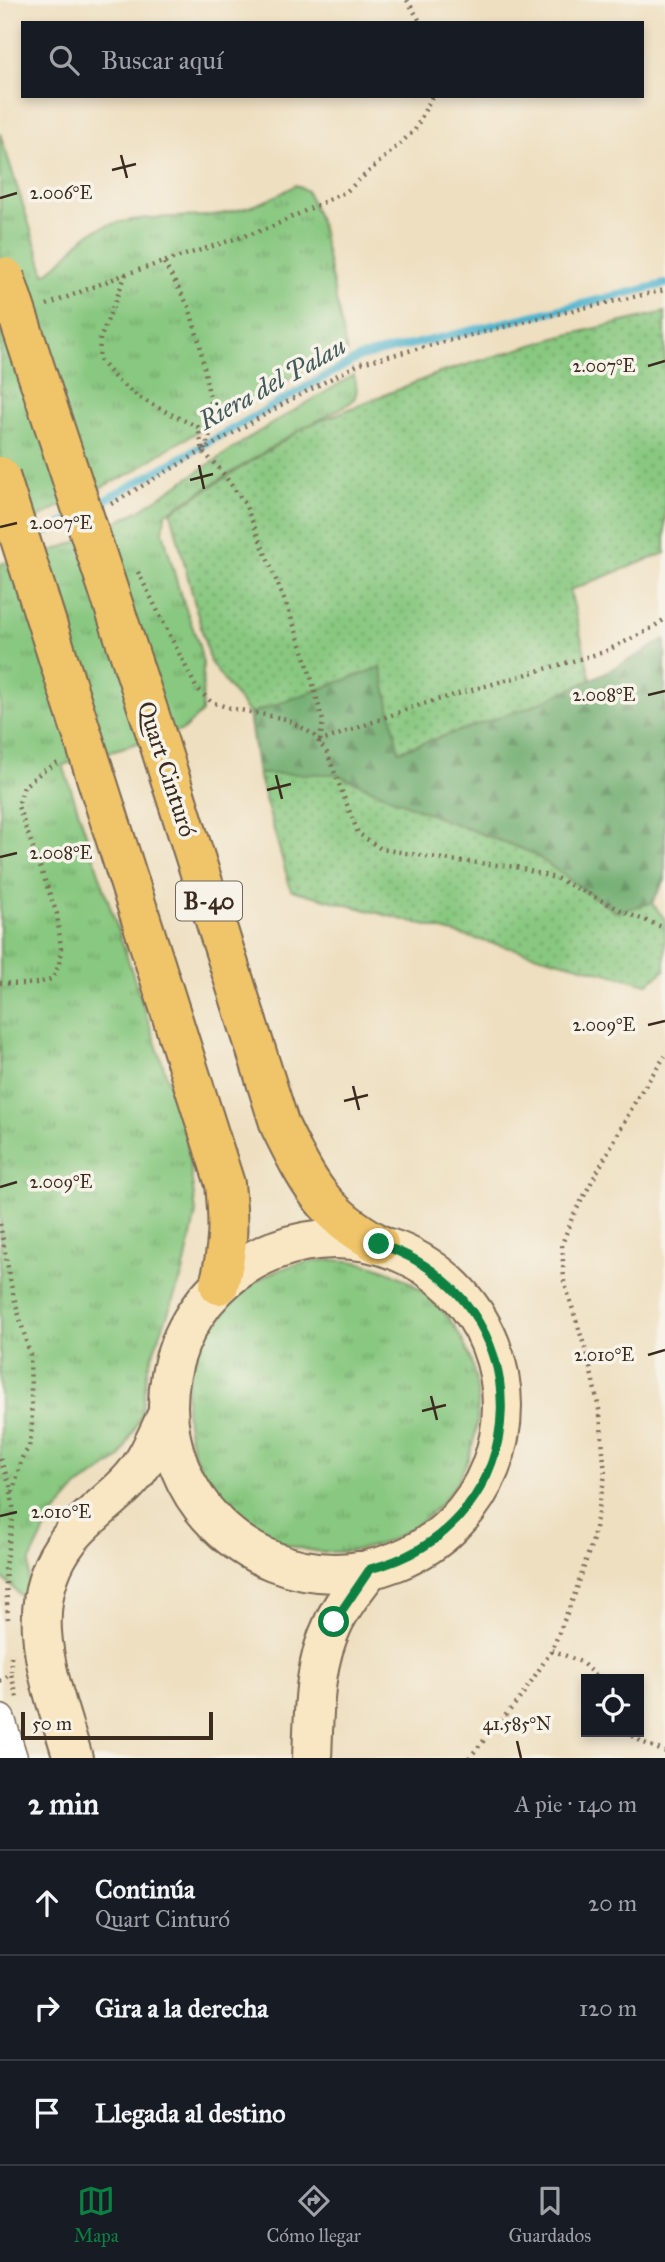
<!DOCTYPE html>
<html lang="es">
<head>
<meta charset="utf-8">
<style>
	body { margin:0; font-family:"IM FELL Great Primer",serif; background:#242831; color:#f1f3f6 }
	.controls { position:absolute; right:21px; bottom:21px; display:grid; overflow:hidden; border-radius:0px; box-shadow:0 4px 10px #0003 }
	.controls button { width:63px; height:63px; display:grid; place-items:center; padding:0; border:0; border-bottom:2px solid #363941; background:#171b24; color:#f1f3f6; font:35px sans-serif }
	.scale { position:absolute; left:21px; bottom:18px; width:192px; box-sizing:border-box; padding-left:7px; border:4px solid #3b2a1e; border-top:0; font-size:19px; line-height:24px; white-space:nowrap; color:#3b2a1e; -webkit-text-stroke:5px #f7f3e8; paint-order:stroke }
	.stop { position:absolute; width:21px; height:21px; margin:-16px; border:5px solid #0b8043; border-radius:50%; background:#fff }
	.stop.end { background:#0b8043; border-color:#fff; box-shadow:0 2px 7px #0008 }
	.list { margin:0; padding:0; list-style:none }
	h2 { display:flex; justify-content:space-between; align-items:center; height:91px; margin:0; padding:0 28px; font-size:30px }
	h2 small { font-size:23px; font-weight:400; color:#9ea1a6 }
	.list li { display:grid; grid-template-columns:46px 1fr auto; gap:21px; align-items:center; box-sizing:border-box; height:105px; padding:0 28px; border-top:2px solid #363941 }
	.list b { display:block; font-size:26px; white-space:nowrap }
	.list p { margin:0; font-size:23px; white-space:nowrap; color:#9ea1a6 }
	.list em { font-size:23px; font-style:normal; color:#9ea1a6 }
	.icon { flex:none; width:38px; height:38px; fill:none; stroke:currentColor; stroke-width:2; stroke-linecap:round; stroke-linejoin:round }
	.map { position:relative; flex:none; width:665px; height:1758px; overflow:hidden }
	.search { position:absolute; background:#171b24; box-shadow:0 4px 10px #0003; left:21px; right:21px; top:21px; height:77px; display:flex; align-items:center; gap:18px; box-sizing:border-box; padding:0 24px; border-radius:0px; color:#9ea1a6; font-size:26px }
	.sheet { height:406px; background:#171b24 }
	nav { display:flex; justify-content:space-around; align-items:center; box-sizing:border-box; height:98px; border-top:2px solid #363941; background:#171b24; font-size:19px; color:#9ea1a6 }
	nav a { display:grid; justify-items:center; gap:4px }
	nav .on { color:#0b8043 }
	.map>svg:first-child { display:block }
</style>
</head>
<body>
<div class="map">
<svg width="665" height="1758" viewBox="0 0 665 1758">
	<defs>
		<pattern id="grass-tufts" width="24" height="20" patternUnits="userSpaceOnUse" patternTransform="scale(1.75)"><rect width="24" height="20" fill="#88c880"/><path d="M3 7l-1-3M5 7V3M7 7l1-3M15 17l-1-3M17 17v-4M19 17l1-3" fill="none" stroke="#70a368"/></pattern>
		<pattern id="forest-firs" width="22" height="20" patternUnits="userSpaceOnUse" patternTransform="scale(1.75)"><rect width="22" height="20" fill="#6eac6e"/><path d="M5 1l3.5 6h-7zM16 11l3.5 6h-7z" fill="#5c8c5a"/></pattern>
		<pattern id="garden-dots" width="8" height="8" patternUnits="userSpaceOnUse" patternTransform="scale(1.75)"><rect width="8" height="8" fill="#88c880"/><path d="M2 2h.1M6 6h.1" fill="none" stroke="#70a368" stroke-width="1.8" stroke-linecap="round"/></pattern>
	</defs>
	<rect width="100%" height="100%" fill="#f7f3e8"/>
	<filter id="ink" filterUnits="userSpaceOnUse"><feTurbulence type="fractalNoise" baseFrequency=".0143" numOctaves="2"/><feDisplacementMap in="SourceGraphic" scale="14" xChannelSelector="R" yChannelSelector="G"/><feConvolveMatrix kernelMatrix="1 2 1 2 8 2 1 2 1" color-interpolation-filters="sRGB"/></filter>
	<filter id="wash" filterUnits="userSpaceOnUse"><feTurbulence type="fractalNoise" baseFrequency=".00686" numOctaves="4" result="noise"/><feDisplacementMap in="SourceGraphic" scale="28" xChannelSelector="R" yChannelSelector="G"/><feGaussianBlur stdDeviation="1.57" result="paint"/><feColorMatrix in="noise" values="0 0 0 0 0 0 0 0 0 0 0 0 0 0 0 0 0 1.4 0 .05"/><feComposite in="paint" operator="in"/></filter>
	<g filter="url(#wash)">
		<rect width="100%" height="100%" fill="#eedfc0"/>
		<path fill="url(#grass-tufts)" stroke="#62794f" stroke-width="2" d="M 0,133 L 45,274 C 66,262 76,238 98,229 C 132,215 169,218 205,216 C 239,213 268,202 296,185 L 307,191 L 320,222 L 347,353 L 304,371 L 164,451 L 130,474 L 60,506 L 0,540 Z
			M 354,375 C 357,386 359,395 350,403 L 288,437 L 165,514 L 163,532 L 179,590 L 198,642 L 203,663 L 202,712 L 183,730 L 63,765 L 186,1134 L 196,1213 L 183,1273 L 148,1367 L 141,1415 L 120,1458 L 78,1487 L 51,1518 L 30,1561 L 27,1602 L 0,1575 L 0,564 L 47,553 L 84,539 L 140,510 L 258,432 Z
			M186 1406a146 146 0 1 1 292 0a146 146 0 1 1-292 0Z"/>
		<path fill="url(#forest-firs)" stroke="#546b46" stroke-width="2" d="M 665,639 L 665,880 L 652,903 L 615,912 L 532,853 L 434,816 L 336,774 L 258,774 L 249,714 L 381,667 L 400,751 C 491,720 583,691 665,639 Z"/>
		<path fill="url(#garden-dots)" stroke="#62794f" stroke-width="2" d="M 665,312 L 665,553 L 570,590 L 591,680 L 530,707 L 399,751 L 381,667 L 249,714 L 210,662 L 171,512 L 307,426 L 439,373 L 559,337 Z
			M 258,774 L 336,774 L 434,816 L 532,853 L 615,912 L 652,903 L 665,919 L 665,970 L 647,984 L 291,890 Z"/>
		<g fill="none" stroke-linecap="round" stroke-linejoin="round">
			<path stroke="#4fb4cd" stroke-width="8" d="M 93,507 L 360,357 L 665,284
				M 30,537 L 49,531 L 75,517"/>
		</g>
	</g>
	<g filter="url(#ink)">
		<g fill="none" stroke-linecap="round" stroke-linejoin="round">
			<defs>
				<path id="minor" d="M 0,1720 L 12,1758"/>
				<path id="secondary" d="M168 1406a167 167 0 1 1 334 0a167 167 0 1 1-334 0Z
					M 73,1758 C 52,1685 16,1606 70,1538 C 88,1515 113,1500 132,1478 C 148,1459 157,1435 168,1413
					M 312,1758 C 314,1713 313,1665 333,1624 C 342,1604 357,1586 370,1569"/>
				<path id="motorway" d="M 157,737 L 280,1126 C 307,1181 323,1214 379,1244
					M 94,771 L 225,1184 C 229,1223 229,1246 219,1285"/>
			</defs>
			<use href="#minor" stroke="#7a6957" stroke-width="33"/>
			<use href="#secondary" stroke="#7a6957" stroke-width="42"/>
			<use href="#motorway" stroke="#7a6957" stroke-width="42"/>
			<path stroke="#7a6957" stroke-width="4.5" stroke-dasharray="2 5" stroke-linecap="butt" d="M 407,0 L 421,23
				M 164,263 L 189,307 L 200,345 L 214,422 L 204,452
				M 126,274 L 100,339 L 99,359 C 127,397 157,407 198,427 L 203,452 L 220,469 L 245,504 L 288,609 L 306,659 L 323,721 L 320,741
				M 47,305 L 126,274 L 269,228 L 347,191 L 415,130 L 432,96
				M 111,504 L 288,401 L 361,363 L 543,317 L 665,290
				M 138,572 L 196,687 L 211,702 L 230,708 L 286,719 L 313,734 L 327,753 L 358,833 L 381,849 L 450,860 L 516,867 L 558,879 L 631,915 L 665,928
				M 319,742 L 416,706 L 604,652 L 647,631 L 665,619
				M 0,983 C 18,984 36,986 53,978 L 59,965 L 61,949 L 57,914 L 18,806 L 24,786 L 43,771 L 58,763
				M 0,1224 L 12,1290 L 30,1355 L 32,1428 L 29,1447 L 22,1458 L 12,1495
				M 0,1459 L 10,1485 L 14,1513 L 5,1566 L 8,1619
				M 552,1650 L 581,1662 L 599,1679
				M 11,1656 L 11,1674
				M 0,1681 L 11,1674 L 18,1701
				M 627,1732 L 642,1742 L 665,1752
				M 469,1758 L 521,1697 L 552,1650 L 576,1591 L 593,1539 L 605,1475 L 600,1414 L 588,1358 L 564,1281 L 562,1244 L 572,1218 L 639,1095 L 665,1056"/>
			<use href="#minor" stroke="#fff" stroke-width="30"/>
			<use href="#secondary" stroke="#f9e7c3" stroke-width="38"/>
			<use href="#motorway" stroke="#f0c469" stroke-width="38"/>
			<defs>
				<path id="motorway-bridge" d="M 5,277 L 157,737
					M 0,476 L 94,771"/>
			</defs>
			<use href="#motorway-bridge" stroke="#7a6957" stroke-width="42" stroke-linecap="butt"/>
			<use href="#motorway-bridge" stroke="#f0c469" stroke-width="38"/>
		</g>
	</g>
	<g fill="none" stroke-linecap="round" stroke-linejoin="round" filter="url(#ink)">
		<path stroke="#0b8043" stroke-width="9" d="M 334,1622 L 370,1569 C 541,1525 546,1299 379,1244"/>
	</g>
	<path fill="none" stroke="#3b2a1e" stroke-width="2.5" d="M 121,155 L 127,178M 112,170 L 136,164M 0,198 L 17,193M 648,366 L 665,361M 199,465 L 204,489M 190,480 L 213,474M 0,527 L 17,523M 648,695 L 665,691M 276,775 L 282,799M 267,790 L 291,784M 0,857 L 17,853M 648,1025 L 665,1021M 353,1086 L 359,1110M 344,1101 L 368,1095M 0,1187 L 17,1182M 648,1355 L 665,1350M 431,1396 L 437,1420M 422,1411 L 446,1405M 0,1516 L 17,1512M 517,1741 L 521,1758"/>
	<g text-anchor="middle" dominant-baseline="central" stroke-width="7" stroke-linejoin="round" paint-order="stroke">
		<rect fill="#f7f3e8" stroke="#73665b" stroke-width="2" x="176" y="881.5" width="66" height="39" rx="5"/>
		<g font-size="23" font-weight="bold" fill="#3b2a1e">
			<text x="209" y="901">B-40</text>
		</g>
		<g font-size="24" fill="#3b2a1e" stroke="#f7f3e8">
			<text transform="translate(167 769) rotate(72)">Quart Cinturó</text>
		</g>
		<g font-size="26" font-style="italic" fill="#425a5b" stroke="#f7f3e8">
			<text transform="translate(272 383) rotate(-29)">Riera del Palau</text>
		</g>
	</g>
	<g font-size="18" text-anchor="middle" fill="#3b2a1e" stroke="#f7f3e8" stroke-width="7" stroke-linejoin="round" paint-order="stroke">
		<text x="61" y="199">2.006°E</text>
		<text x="604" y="372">2.007°E</text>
		<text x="61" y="529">2.007°E</text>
		<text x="604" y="701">2.008°E</text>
		<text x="61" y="859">2.008°E</text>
		<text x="604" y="1031">2.009°E</text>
		<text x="61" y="1188">2.009°E</text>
		<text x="604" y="1361">2.010°E</text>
		<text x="61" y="1518">2.010°E</text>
		<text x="517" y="1730">41.585°N</text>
	</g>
</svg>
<div class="controls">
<button><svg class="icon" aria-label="locate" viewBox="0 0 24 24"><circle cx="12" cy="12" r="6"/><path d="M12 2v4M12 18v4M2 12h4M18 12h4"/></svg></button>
</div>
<div class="scale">50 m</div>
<div class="stop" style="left:334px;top:1622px"></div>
<div class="stop end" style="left:379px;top:1244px"></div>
<div class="search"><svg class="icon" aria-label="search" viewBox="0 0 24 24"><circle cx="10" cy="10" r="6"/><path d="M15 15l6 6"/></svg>Buscar aquí</div>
</div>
<section class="sheet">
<h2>2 min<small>A pie · 140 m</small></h2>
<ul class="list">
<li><svg class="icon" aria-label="ahead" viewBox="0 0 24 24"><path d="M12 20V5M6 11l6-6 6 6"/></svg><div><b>Continúa</b><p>Quart Cinturó</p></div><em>20 m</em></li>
<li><svg class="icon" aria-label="right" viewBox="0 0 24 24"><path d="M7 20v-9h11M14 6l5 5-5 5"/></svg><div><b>Gira a la derecha</b></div><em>120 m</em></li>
<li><svg class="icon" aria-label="arrive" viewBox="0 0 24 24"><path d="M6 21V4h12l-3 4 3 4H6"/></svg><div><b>Llegada al destino</b></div></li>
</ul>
</section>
<nav>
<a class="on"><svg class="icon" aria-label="map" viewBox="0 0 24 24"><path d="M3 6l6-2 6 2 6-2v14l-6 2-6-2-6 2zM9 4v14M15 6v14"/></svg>Mapa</a>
<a><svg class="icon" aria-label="directions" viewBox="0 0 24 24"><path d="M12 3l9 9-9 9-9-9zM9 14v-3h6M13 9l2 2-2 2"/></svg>Cómo llegar</a>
<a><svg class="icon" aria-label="saved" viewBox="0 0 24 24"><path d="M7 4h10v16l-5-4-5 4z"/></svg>Guardados</a>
</nav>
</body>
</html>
